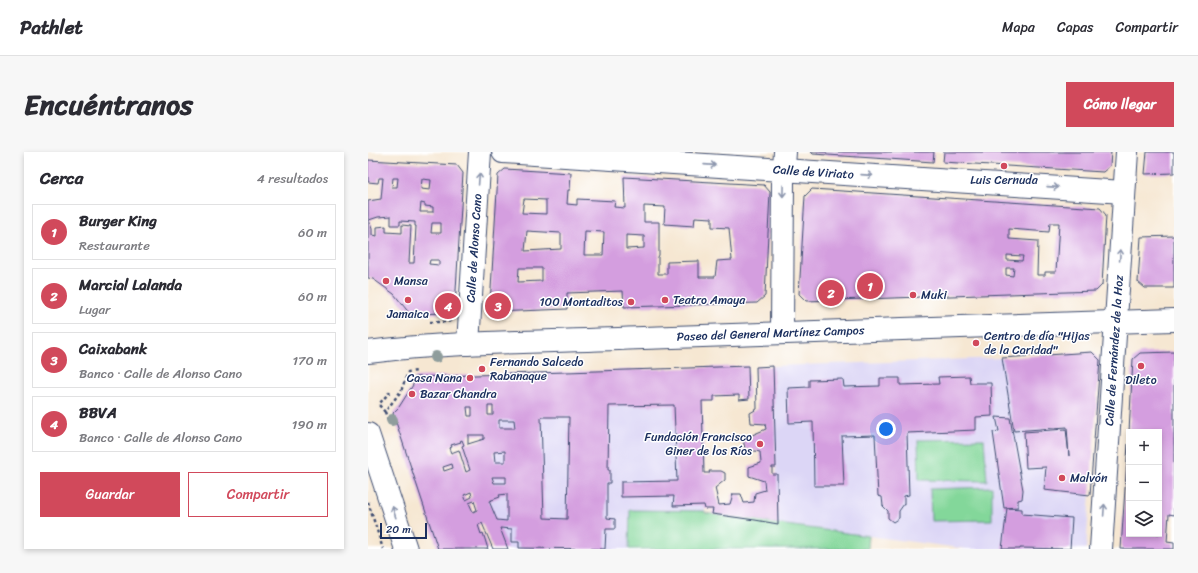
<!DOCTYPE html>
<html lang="es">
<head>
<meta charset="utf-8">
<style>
	body { margin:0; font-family:Sriracha,sans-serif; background:#f7f7f7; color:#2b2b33 }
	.controls { position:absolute; right:12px; bottom:12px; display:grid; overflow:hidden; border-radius:0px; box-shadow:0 2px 6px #0003 }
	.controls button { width:36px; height:36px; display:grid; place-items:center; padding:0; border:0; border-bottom:1px solid #e1e1e2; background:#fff; color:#2b2b33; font:20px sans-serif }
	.scale { position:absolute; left:12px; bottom:10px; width:47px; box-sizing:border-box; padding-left:4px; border:2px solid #1b2f5e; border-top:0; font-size:11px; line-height:14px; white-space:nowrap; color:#1b2f5e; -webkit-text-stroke:3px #fff; paint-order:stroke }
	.you { position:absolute; left:518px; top:277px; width:14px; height:14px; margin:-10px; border:3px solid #fff; border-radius:50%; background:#1a73e8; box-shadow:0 0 0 6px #1a73e833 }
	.badge { display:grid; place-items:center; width:26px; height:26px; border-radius:50%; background:#d1495b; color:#fff; font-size:13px; font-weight:700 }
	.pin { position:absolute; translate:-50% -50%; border:2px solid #fff; box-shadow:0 1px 4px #0006 }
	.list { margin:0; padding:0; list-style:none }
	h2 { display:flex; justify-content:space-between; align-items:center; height:52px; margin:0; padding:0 16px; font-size:17px }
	h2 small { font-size:13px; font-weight:400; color:#7c7c81 }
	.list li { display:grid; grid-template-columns:26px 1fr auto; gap:12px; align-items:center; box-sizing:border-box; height:56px; margin:0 8px 8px; padding:0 8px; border:1px solid #e1e1e2; border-radius:0px }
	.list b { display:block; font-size:15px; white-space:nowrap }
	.list p { margin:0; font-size:13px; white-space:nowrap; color:#7c7c81 }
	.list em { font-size:13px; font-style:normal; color:#7c7c81 }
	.actions { display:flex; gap:8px; padding:12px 16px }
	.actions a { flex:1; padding:9px 0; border:1px solid #d1495b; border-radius:0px; text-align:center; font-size:14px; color:#d1495b }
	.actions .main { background:#d1495b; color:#fff }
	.icon { flex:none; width:22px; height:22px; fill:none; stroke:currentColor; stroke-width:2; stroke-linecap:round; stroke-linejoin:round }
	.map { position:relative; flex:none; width:806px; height:397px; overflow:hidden; border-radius:0px }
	header { display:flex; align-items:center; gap:24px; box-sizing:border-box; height:56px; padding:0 20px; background:#fff; border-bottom:1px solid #e1e1e2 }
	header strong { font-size:19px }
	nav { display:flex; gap:22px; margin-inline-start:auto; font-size:14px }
	.intro { display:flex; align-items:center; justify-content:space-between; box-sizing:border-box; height:96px; padding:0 24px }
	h1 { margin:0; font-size:28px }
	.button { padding:10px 18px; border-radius:0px; background:#d1495b; color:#fff; font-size:14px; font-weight:700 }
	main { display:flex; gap:24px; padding:0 24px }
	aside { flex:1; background:#fff; border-radius:0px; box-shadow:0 2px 6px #0003 }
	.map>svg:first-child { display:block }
</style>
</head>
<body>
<header>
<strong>Pathlet</strong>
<nav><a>Mapa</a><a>Capas</a><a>Compartir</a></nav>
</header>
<div class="intro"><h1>Encuéntranos</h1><a class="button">Cómo llegar</a></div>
<main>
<aside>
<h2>Cerca<small>4 resultados</small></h2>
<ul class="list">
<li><span class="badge">1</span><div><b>Burger King</b><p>Restaurante</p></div><em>60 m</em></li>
<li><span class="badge">2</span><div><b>Marcial Lalanda</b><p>Lugar</p></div><em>60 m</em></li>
<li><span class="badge">3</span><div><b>Caixabank</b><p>Banco · Calle de Alonso Cano</p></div><em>170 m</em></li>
<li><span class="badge">4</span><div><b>BBVA</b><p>Banco · Calle de Alonso Cano</p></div><em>190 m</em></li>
</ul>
<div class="actions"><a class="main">Guardar</a><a>Compartir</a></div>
</aside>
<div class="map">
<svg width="806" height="397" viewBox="0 0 806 397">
	<rect width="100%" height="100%" fill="#fff"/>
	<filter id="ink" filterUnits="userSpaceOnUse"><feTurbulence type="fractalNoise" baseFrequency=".025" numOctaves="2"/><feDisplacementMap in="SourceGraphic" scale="8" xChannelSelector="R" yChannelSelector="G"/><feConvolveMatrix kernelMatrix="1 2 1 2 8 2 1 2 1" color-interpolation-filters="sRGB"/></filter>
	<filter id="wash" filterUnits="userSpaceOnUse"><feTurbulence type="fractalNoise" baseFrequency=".012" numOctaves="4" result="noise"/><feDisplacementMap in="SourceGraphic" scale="16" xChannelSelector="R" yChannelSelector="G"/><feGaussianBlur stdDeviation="0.9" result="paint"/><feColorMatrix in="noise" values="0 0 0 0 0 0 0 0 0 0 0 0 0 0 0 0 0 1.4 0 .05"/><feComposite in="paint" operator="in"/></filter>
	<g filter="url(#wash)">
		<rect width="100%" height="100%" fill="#f6e7d2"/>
		<path fill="#dcd6f6" d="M 634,206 L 646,279 L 699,275 L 724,313 L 718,397 L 599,397 L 501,384 L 500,397 L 125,397 L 108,354 L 131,345 L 124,325 L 127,310 L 124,222 L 333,216 L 337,361 L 387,368 L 410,372 L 405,214 Z"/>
		<path fill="#83d79a" stroke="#4f837c" d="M 616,287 L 619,329 L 551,328 L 550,288 Z
			M 624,335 L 624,368 L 563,369 L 562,337 Z
			M 262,358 L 337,359 L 337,361 L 387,368 L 410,372 L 501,384 L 500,397 L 261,397 Z"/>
		<g id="blocks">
			<path fill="#d49edf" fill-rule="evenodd" d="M 443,0 L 566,0 L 565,10 L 445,2 Z
				M 576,0 L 743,0 L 742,14 L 735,20 L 575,10 Z
				M 779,0 L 806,0 L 806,21 L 777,22 Z
				M 0,8 L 89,13 L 95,21 L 87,155 L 80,161 L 42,162 L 26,142 L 5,127 L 0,126 L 0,49 L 13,47 L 15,26 L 11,26 L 10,31 L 0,30 ZM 25,26 L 30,26 L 29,35 L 24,35 ZM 54,27 L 63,28 L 62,38 L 53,37 ZM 53,51 L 57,52 L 57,54 L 65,55 L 65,60 L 52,60 ZM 23,64 L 23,73 L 32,73 L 32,69 L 47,70 L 47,74 L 48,74 L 46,111 L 41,111 L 43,74 L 34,73 L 34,81 L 18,80 L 18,74 L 9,75 L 9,84 L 4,83 L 4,77 L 1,68 L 10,65 ZM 64,71 L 73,71 L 73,81 L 63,81 ZM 62,108 L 71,108 L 71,113 L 61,112 Z
				M 137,17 L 203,21 L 202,38 L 200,38 L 199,52 L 209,53 L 209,47 L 247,49 L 246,55 L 257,56 L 256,25 L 396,33 L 402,40 L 397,144 L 389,151 L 256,155 L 255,139 L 199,141 L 199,157 L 127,160 L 122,153 L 130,23 ZM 156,47 L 178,48 L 178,62 L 154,61 ZM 276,54 L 297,55 L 296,72 L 326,74 L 327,65 L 344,66 L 344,75 L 361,76 L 364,108 L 349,109 L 347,125 L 331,125 L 331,109 L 299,110 L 299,122 L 290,122 L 290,105 L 291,103 L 291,70 L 276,70 ZM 159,79 L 193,81 L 193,97 L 157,99 ZM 217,79 L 236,80 L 235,103 L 216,103 ZM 258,83 L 276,84 L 276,96 L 258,97 ZM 151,116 L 174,116 L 174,129 L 150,130 Z
				M 444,37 L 732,56 L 738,63 L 734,133 L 728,139 L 438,149 L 431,142 L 437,44 ZM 682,71 L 691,71 L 688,120 L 677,120 L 677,123 L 669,123 L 670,89 L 641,87 L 641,77 L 681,80 ZM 639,103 L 655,104 L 654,109 L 639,108 ZM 638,116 L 646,116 L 645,124 L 638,123 Z
				M 806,84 L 806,136 L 777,136 L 770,130 L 773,85 Z
				M 724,200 L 732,208 L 722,343 L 676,338 L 678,315 L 658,316 L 656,280 L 698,277 L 701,304 L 699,275 L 646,279 L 634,206 Z
				M 806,200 L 806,363 L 801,362 L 799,390 L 806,391 L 806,397 L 753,397 L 760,292 L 761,292 L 761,382 L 791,382 L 791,280 L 761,280 L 765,207 L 772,201 Z
				M 380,214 L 381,247 L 371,248 L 371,243 L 346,244 L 346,249 L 334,249 L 336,321 L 342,321 L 341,319 L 353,319 L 357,321 L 357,328 L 347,336 L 351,353 L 362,352 L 365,342 L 373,342 L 376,351 L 386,350 L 387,341 L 397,338 L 396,329 L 381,324 L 381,315 L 393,311 L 392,300 L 377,297 L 375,287 L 398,277 L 397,272 L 383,271 L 382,261 L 389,257 L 388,215 L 405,214 L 408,315 L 404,315 L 404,322 L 409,322 L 410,372 L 387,368 L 344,362 L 345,357 L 337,357 L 336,353 L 305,354 L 306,344 L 253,345 L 253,330 L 309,329 L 306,253 L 241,254 L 240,318 L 242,318 L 242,331 L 239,331 L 239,366 L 247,367 L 247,377 L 238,377 L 237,397 L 151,396 L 151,390 L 144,390 L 144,377 L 132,376 L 140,397 L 125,397 L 114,371 L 110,373 L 113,382 L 115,381 L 120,397 L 70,397 L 25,261 L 31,255 L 45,233 L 47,225 ZM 120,254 L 125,254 L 125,263 L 120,263 ZM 99,255 L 104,255 L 104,264 L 100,264 ZM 173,265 L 201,265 L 199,367 L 176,366 ZM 131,268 L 146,268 L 147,276 L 131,276 ZM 100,283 L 116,283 L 116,287 L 100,292 ZM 94,288 L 96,293 L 94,294 L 102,318 L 98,320 L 91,298 L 83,301 L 81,296 L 84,295 L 83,293 L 93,290 L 92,289 ZM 137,299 L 137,310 L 127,310 L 126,300 ZM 84,312 L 85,316 L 76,319 L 75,315 ZM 124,325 L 138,325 L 138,331 L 126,331 ZM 103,340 L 104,345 L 98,348 L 96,343 ZM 139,342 L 139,369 L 129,368 L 121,349 L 132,345 L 131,343 ZM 106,349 L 109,358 L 105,360 L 101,351 Z
				M 601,224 L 602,231 L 623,231 L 624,264 L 608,265 L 608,278 L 539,281 L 541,343 L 536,344 L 536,352 L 531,359 L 531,366 L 525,370 L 520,366 L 520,359 L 515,354 L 514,345 L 510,344 L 507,283 L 474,284 L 476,334 L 446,334 L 445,270 L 421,271 L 420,236 L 441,235 L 441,228 L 475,227 L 476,235 L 512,234 L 512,226 L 532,226 L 532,233 L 571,232 L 570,225 Z
				M 628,265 L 642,266 L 655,338 L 654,347 L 650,348 L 650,355 L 636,356 L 625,280 L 631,279 Z
				M 639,356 L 654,357 L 654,362 L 704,366 L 702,397 L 652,396 L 652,397 L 634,397 Z"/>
		</g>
	</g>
	<g filter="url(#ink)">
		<use href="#blocks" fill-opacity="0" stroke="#3c4b6f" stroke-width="1"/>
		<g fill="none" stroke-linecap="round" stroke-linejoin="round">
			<defs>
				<g id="minor">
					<path id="s1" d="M 135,0 L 756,40"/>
					<path d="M 414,180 L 415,28 L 417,0"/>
					<path id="s2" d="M 100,192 L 112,0"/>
					<path id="s3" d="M 0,200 C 91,189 184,190 275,186 C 452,179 629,174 806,168"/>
					<path id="s4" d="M 733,397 L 759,0"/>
				</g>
				<path id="major" d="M 0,282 L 38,397"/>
			</defs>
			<use href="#minor" stroke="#3c4b6f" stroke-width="24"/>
			<use href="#major" stroke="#3c4b6f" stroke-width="24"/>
			<path stroke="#3c4b6f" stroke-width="2.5" stroke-dasharray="3 3" stroke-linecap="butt" d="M 62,170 L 80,170 L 83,168
				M 17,260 L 11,253 C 14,247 20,244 23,237
				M 20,268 L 17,260 L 33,239 L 40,220 L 50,219
				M 0,350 L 15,397"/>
			<use href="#minor" stroke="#fff" stroke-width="22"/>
			<use href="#major" stroke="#fff" stroke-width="22"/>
		</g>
		<g fill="#8f9d9c">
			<circle cx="68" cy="205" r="6"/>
			<circle cx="24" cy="268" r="6"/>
		</g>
		<defs><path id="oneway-shaft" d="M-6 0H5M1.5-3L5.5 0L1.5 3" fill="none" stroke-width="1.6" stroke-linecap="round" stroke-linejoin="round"/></defs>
		<g stroke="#8d97ae">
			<use href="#oneway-shaft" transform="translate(342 13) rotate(4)"/>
			<use href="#oneway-shaft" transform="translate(499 23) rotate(4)"/>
			<use href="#oneway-shaft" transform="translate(111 27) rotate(-86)"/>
			<use href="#oneway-shaft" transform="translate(685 35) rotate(4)"/>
			<use href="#oneway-shaft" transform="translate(415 39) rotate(91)"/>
			<use href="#oneway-shaft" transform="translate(752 103) rotate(-86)"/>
			<use href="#oneway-shaft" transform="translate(736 358) rotate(-86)"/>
			<use href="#oneway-shaft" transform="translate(26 360) rotate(-108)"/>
		</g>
	</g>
	<g fill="#d1495b" stroke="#fff" stroke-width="1.5">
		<circle cx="636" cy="14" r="4"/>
		<circle cx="18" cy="129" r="4"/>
		<circle cx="545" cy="143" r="4"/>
		<circle cx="40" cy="148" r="4"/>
		<circle cx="297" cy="148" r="4"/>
		<circle cx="263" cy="150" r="4"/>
		<circle cx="608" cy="191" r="4"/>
		<circle cx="773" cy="214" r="4"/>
		<circle cx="114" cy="217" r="4"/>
		<circle cx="102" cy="226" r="4"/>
		<circle cx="44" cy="242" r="4"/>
		<circle cx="392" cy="292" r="4"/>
		<circle cx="694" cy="326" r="4"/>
	</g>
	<g text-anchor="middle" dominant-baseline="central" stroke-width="3" stroke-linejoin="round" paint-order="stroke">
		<g font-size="12" fill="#1b2f5e" stroke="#fff">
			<text stroke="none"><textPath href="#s1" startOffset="311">Calle de Viriato</textPath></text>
			<text stroke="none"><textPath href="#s2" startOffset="96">Calle de Alonso Cano</textPath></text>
			<text stroke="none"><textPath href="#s3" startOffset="403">Paseo del General Martínez Campos</textPath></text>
			<text stroke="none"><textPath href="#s4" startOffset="199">Calle de Fernández de la Hoz</textPath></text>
		</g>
		<g font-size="12" fill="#1b2f5e" stroke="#fff" text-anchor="start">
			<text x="636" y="28" text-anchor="middle">Luis Cernuda</text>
			<text x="26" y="129">Mansa</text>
			<text x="553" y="143">Muki</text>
			<text x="305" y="148">Teatro Amaya</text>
			<text x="255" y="150" text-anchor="end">100 Montaditos</text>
			<text x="40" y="162" text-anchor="middle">Jamaica</text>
			<text x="616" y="184">Centro de día "Hijas<tspan x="616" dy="14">de la Caridad"</tspan></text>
			<text x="122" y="210">Fernando Salcedo<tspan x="122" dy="14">Rabanaque</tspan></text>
			<text x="94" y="226" text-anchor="end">Casa Nana</text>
			<text x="773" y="228" text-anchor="middle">Dileto</text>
			<text x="52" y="242">Bazar Chandra</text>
			<text x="384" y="285" text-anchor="end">Fundación Francisco<tspan x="384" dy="14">Giner de los Ríos</tspan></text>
			<text x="702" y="326">Malvón</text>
		</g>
	</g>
</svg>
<div class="controls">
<button>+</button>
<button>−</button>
<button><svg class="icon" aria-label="layers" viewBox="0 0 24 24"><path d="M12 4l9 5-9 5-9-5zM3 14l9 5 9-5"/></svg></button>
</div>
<div class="scale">20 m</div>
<div class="you"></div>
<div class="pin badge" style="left:502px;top:134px">1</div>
<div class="pin badge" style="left:463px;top:141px">2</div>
<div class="pin badge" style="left:130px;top:154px">3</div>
<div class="pin badge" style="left:80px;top:154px">4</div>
</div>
</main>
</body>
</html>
